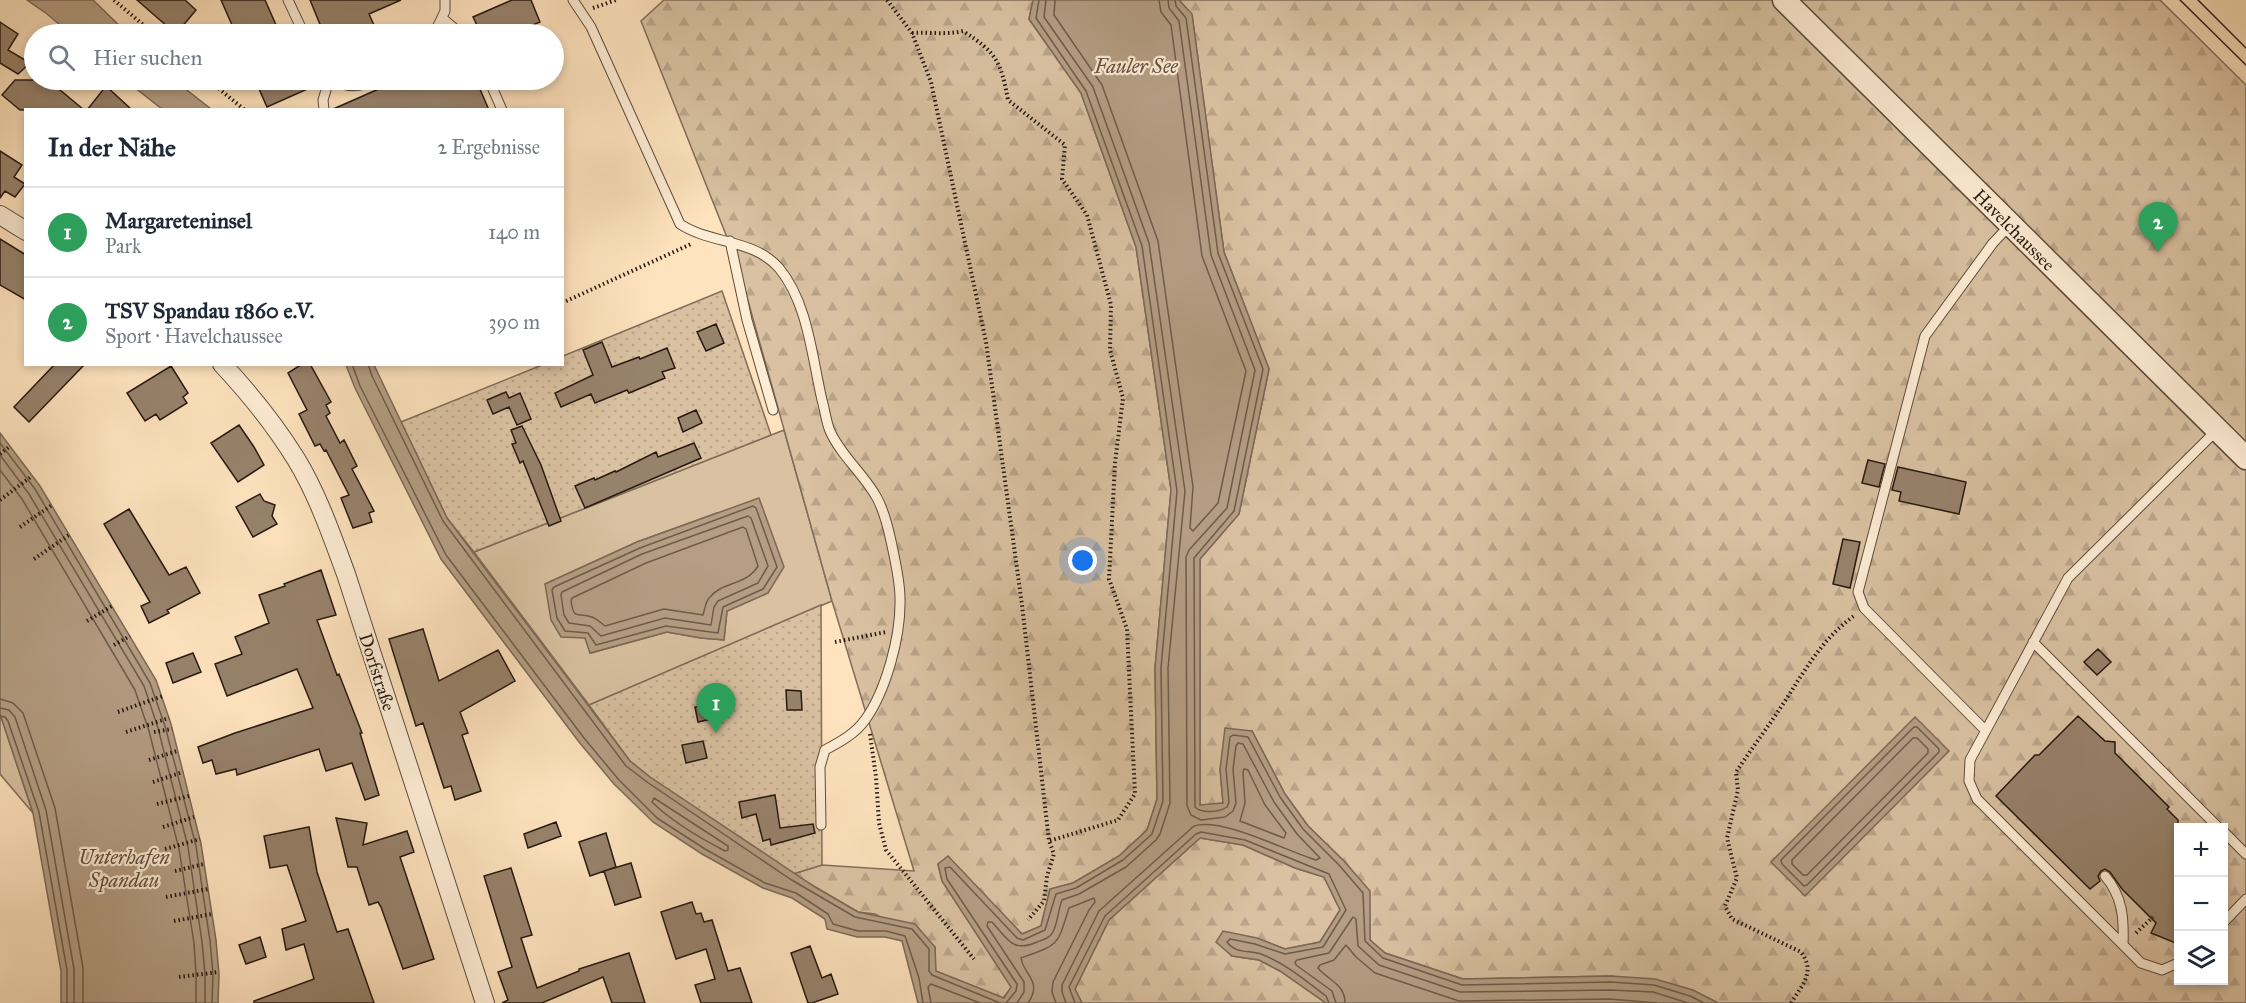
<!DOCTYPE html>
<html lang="de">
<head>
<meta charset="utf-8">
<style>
	body { margin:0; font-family:"IM FELL Great Primer",serif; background:#f2f2f3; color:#1f2937 }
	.controls { position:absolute; right:18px; bottom:18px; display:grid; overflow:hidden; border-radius:0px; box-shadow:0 3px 9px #0003 }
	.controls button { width:54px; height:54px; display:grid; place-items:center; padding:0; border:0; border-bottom:2px solid #e0e1e3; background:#fff; color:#1f2937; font:30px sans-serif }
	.you { position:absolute; left:1083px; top:561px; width:21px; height:21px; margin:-15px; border:4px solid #fff; border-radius:50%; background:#1a73e8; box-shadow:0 0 0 9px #1a73e833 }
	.badge { display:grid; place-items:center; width:39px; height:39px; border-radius:50%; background:#0b8043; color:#fff; font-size:20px; font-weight:700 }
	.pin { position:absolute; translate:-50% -50px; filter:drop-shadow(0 2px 3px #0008) }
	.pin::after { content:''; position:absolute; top:32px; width:21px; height:18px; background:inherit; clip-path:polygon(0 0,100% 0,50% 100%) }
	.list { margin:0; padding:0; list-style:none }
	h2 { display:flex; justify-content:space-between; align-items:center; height:78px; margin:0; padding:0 24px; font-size:26px }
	h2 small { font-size:20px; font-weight:400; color:#747a83 }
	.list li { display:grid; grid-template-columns:39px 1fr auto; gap:18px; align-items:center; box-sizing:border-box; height:90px; padding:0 24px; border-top:2px solid #e0e1e3 }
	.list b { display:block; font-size:22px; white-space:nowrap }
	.list p { margin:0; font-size:20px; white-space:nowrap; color:#747a83 }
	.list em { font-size:20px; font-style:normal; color:#747a83 }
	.icon { flex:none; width:33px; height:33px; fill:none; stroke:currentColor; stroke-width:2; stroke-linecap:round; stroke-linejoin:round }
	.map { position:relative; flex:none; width:2246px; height:1003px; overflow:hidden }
	.search { position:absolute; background:#fff; box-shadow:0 3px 9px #0003; left:24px; top:24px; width:540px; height:66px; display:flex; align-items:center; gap:15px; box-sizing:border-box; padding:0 21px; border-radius:33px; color:#747a83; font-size:22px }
	.panel { position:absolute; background:#fff; box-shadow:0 3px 9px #0003; left:24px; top:108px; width:540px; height:258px; border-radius:0px }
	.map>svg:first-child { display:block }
</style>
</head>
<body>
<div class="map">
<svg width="2246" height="1003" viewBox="0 0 2246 1003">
	<defs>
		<pattern id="forest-firs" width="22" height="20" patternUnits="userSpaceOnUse" patternTransform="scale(1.5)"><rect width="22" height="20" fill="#d9c1a1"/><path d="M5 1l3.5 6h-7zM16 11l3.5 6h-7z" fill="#baa58a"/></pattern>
		<pattern id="garden-dots" width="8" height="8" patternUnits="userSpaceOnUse" patternTransform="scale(1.5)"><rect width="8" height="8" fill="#d9c1a1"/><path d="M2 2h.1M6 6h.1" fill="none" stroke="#baa58a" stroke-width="1.8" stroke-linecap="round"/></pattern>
	</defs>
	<rect width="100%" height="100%" fill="#fee3be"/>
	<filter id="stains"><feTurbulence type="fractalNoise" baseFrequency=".00333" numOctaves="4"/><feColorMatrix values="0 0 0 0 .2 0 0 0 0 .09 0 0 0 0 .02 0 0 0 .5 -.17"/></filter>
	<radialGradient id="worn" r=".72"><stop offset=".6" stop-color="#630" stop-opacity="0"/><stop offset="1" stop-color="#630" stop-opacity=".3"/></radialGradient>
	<path fill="#d9c1a1" stroke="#806d5a" stroke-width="1.5" fill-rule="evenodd" d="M 784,430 L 832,601 L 589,705 L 474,552 ZM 717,513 L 768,593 L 727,611 L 724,640 L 701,638 L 667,632 L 591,653 L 585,638 L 545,584 L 637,542 Z
		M 0,714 L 33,813 L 0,774 Z"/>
	<path fill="url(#forest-firs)" stroke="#806d5a" stroke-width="1.5" fill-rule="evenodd" d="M 664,0 L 1033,0 L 1029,19 L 1081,93 L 1136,247 L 1171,490 L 1155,668 L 1157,799 L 1147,830 L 1119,856 L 1073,883 L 1050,889 L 1041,926 L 1022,934 L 948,857 L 938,864 L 942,881 L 1012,987 L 1003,998 L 935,971 L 935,947 L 875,914 L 858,912 L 793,874 L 822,865 L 914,871 L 832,601 L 738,265 L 641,21 Z
		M 1179,0 L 2160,0 L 2246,85 L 2246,1003 L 1718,1003 L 1694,991 L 1611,976 L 1463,979 L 1385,953 L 1370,940 L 1369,891 L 1344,861 L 1308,826 L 1285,794 L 1252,731 L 1220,769 L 1223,803 L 1200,806 L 1200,559 L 1239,514 L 1269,369 L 1224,252 L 1192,15 ZM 2178,828 L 2224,828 L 2224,980 L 2178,980 Z
		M 1200,838 L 1243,845 L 1295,868 L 1324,877 L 1340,910 L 1320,942 L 1285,949 L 1256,938 L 1232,956 L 1259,960 L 1280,971 L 1326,1003 L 1082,1003 L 1075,989 L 1109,920 Z"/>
	<path fill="url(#garden-dots)" stroke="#806d5a" stroke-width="1.5" d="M 722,291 L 771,435 L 474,552 L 447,518 L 401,422 L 542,365 L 562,364 L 563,356 Z
		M 821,605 L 822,865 L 793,874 L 650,777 L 630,761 L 589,705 Z"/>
	<path fill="#b59e84" stroke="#7c6956" stroke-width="1.5" d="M 27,0 L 93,0 L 128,34 L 71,34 L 47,14 Z
		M 1033,0 L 1179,0 L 1192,14 L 1224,252 L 1269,369 L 1239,514 L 1200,559 L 1200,805 L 1223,803 L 1220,769 L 1225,728 L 1252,731 L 1285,794 L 1308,826 L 1344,861 L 1370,891 L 1370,940 L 1385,953 L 1463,979 L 1611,976 L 1655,979 L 1693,990 L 1718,1003 L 1326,1003 L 1280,971 L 1259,960 L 1232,956 L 1216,942 L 1223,931 L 1257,938 L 1285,949 L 1320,942 L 1340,910 L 1324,877 L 1295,868 L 1243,845 L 1200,838 L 1109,920 L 1075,989 L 1082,1003 L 918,1003 L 902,941 L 885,937 L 857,937 L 827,929 L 825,919 L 792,898 L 763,888 L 702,854 L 653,822 L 614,784 L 579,742 L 441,559 L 355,388 L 346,365 L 374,365 L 447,518 L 630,761 L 650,777 L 815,887 L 858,912 L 915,924 L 935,947 L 936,971 L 1004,998 L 1011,987 L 942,881 L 938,864 L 948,856 L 1022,934 L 1041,926 L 1050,889 L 1073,883 L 1119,856 L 1147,830 L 1157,799 L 1155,668 L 1171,490 L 1136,247 L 1081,93 L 1029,19 Z
		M 125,80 L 174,80 L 211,109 L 162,109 Z
		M 0,433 L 40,486 L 156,680 L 171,724 L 201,844 L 216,940 L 219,974 L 218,1003 L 61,1003 L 61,971 L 33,813 L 0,714 Z
		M 759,498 L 784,567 L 768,593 L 727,611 L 724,640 L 701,638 L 667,632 L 590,653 L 585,638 L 561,637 L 551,620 L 545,584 L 637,542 Z
		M 1915,717 L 1949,751 L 1805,896 L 1771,862 Z"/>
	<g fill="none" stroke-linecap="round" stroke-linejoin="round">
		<path stroke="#6e5c4b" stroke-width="1.5" d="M 1055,0 L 1054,15 L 1102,85 L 1158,241 L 1193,487 L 1190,528 L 1193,531 L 1218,503 L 1246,371 L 1202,256 L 1171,25 L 1161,12 L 1159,0
			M 1175,0 L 1176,6 L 1186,18 L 1218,253 L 1263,369 L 1234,511 L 1194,558 L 1195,807 C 1202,814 1220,812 1227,807 L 1229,802 L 1226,769 L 1230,737 L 1233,735 L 1248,737 L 1280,797 L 1303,829 L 1339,865 L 1363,893 L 1365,941 L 1383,958 L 1462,985 L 1611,982 L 1654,985 L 1690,996 L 1704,1003
			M 352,364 L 360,386 L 446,555 L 584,738 L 619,780 L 657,818 L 705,849 L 765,883 L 796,893 L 828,914 L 833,924 L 858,931 L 886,931 L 905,936 L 919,978 L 923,1003
			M 368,364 L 372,376 L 443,521 L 626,766 L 647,782 L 790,879 L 855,917 L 912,929 L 929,949 L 929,971 L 932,975 L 1000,1003
			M 0,443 L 35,489 L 150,683 L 165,726 L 196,846 L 210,941 L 213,974 L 212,1003
			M 0,455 L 29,494 L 144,686 L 158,728 L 188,847 L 202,942 L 205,974 L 205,1003
			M 0,470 L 22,499 L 135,690 L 149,731 L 179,849 L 194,943 L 196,974 L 196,1003
			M 753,506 L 756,508 L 777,567 L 763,589 L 723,607 L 718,633 L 666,626 L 596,645 L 588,633 L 565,631 L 557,618 L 552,590 L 554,587 L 640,548 Z
			M 748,516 L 751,518 L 768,566 L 758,583 L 718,601 L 714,607 L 711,625 L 665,618 L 601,636 L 590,626 L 569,623 L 564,615 L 561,595 L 562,592 L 642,554 Z
			M 743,527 L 746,529 L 758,566 C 746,586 723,581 710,597 C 705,602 705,609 703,615 L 664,609 L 605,626 C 601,623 597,619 592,617 C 577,612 574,621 571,601 L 572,598 L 646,563 Z
			M 0,699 L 13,703 L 23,713 L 55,808 L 83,968 L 83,1003
			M 0,708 L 9,710 L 15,717 L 46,810 L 74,969 L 74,1003
			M 0,716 L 5,717 L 8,721 L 39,812 L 67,970 L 67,1003
			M 1914,727 L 1917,727 L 1939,749 L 1939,752 L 1807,885 L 1804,886 L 1782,864 L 1781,860 Z
			M 1913,738 L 1917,738 L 1928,749 L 1928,753 L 1807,875 L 1803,875 L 1792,864 L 1792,860 Z
			M 1244,769 L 1248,770 L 1265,805 L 1286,833 L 1284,838 L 1240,821 L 1245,803 L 1243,772 Z
			M 654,798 L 728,846 L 728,850 L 725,851 C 700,838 672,822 652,802 Z
			M 931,1003 L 928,987 L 931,984 L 980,1003
			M 1006,1003 L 1016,991 L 1017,984 L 947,879 L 945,868 L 950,867 L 1017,938 L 1023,940 L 1045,930 L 1056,894 L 1076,888 L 1123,860 L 1152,834 L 1163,801 L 1161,668 L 1177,491 L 1142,246 L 1086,91 L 1036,18 L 1039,0
			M 1017,1003 L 1024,992 L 1024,982 L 987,926 L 988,922 L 992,922 C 1008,939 1012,953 1037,942 C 1043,940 1050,938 1053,932 C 1058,922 1058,910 1062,900 L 1079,894 L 1126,867 L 1156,840 L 1160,834 L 1170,803 L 1168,668 L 1185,491 L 1149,243 L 1093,87 L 1044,17 L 1046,0
			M 1028,1003 C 1043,981 1024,976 1021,958 C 1060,944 1057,946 1069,908 L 1094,898 L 1095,902 L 1089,910 L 1053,982 L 1052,992 L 1056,1003
			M 1066,1003 L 1062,992 L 1062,985 L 1099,911 L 1194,826 C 1222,817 1286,851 1316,860 L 1320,858 L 1297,834 L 1274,802 L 1243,744 L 1238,743 L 1236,746 L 1233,769 L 1236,803 L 1233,811 L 1225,817 L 1201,820 L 1191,815 L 1187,806 L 1186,557 L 1189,550 L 1227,508 L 1255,370 L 1211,255 L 1179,21 L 1169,8 L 1168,0
			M 1075,1003 L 1069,987 L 1105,916 L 1196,834 L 1201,832 L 1245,840 L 1329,874 L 1346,910 L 1323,947 L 1285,954 L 1255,944 L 1230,939 L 1227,942 C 1236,954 1248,950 1261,954 C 1285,963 1306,981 1326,996 L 1329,1003
			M 1336,1003 L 1332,991 L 1296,965 L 1295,962 L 1297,960 L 1329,953 L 1353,917 L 1356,919 L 1358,946 L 1379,965 L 1460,992 L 1611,990 L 1653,992 L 1688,1003
			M 1345,1003 C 1345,984 1329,981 1318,968 L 1320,965 L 1334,960 L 1346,945 L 1356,957 L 1375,973 L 1459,1001 L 1610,999 L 1657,1003"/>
	</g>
	<path fill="#97826b" stroke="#271912" stroke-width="1.5" d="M 137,0 L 185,0 L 196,10 L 176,34 Z
		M 221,0 L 265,0 L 280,34 L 236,34 Z
		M 310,0 L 401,0 L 369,14 L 378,34 L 324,34 Z
		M 512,0 L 531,0 L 540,22 L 510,34 L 481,34 L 473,17 Z
		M 0,22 L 18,34 L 8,50 L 30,63 L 18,74 L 0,63 Z
		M 15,80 L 48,80 L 84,110 L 20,110 L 2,95 Z
		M 255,80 L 322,80 L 321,83 L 267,107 Z
		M 399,80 L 476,80 L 489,110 L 331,110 Z
		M 106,86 L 132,110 L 87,110 Z
		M 0,151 L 22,165 L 14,177 L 25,184 L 15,197 L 5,191 L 0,198 Z
		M 0,239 L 26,255 L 26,300 L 0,285 Z
		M 716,324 L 724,343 L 706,351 L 697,332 Z
		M 602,342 L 612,367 L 639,357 L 640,359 L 667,348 L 675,368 L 662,372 L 665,378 L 629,393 L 627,390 L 595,403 L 591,394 L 561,407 L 555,393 L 593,375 L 583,350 Z
		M 55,364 L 85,364 L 29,422 L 14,407 Z
		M 302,364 L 310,364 L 331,402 L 326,405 L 330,413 L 326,416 L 340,443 L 344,440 L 357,466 L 352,469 L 374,511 L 369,513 L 372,522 L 353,528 L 341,498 L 349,495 L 326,450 L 324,451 L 320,444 L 315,446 L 299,414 L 307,410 L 288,373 Z
		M 171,366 L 188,393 L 183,397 L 187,403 L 160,420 L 156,414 L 145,421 L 127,393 Z
		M 506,392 L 509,398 L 520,393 L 531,419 L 517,425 L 509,407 L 493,414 L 487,400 Z
		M 696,410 L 702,423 L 683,432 L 678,418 Z
		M 239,425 L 254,447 L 264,465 L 238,482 L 211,443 Z
		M 522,426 L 541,465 L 561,521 L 549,526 L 523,461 L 520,463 L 512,444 L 516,443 L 511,430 Z
		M 694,443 L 701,458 L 585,508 L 575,486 L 594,478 L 595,480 L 615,471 L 616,472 L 656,452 L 658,457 Z
		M 1868,460 L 1885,464 L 1879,487 L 1862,483 Z
		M 1898,467 L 1966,482 L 1959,514 L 1899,501 L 1901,492 L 1892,490 Z
		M 260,494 L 264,501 L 275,505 L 272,516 L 277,524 L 253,537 L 236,507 Z
		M 129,509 L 169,575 L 186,567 L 200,593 L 167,610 L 169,613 L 149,623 L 141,606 L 150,602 L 104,524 Z
		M 1843,539 L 1860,542 L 1850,588 L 1833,584 Z
		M 321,570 L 336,615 L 317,620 L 337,675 L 339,674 L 362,733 L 360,733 L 379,795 L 365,800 L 352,763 L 326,771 L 319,749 L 237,775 L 236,769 L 216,774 L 212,760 L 203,763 L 198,747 L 235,733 L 313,708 L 297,669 L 227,696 L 215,664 L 242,654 L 235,637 L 269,623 L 259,595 L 285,586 L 284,584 Z
		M 423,629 L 439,681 L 498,650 L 515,681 L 460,712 L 468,733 L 462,735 L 481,791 L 455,800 L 451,786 L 444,788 L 423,723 L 416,726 L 389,639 Z
		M 2098,649 L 2111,662 L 2097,675 L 2084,662 Z
		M 193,653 L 201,672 L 173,683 L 166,663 Z
		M 786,690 L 801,691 L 802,710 L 787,710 Z
		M 717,703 L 720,717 L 698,722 L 695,707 Z
		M 2078,716 L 2105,741 L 2115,742 L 2115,753 L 2169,807 L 2167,809 L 2178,820 L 2178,944 L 2151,933 L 2156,923 L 2122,889 L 2110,872 L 2105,869 L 2101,871 L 2098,876 L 2100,881 L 2090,889 L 1996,796 L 2035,755 L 2039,755 Z
		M 703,741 L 707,758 L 686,763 L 682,745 Z
		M 775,795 L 780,828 L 813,824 L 815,833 L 771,845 L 770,839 L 763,841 L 756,814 L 742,818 L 739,802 Z
		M 336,818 L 367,823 L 363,845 L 407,831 L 414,852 L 400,857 L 434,959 L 403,969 L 381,907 L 378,902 L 369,905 L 357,867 L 348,867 Z
		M 556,822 L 561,836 L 528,848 L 524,834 Z
		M 309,827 L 317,872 L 337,932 L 348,929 L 374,1003 L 254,1003 L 254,1001 L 314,979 L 304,944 L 286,950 L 282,929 L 306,921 L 287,865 L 270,868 L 264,836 Z
		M 606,833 L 616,867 L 590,876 L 579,842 Z
		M 631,863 L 641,897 L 615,905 L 604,871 Z
		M 511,868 L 532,935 L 521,938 L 537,988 L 579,971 L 579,969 L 629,953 L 645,1003 L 612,1003 L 603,977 L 542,1003 L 502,1003 L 508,1000 L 498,972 L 512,967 L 484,876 Z
		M 692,902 L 696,914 L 701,913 L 704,922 L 712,920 L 728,971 L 740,968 L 752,1003 L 701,1003 L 695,985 L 715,979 L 706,949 L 676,959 L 661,912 Z
		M 260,937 L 266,957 L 246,964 L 239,945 Z
		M 810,946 L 822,978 L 831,974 L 838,994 L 812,1003 L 808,1003 L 791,953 Z"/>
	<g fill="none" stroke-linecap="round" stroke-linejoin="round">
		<defs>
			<path id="service" d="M 288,0 L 304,34
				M 573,0 L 591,27 L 680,224 C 710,244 754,239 779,268 C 808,303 812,357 822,400 C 825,410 826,422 830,431 C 841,456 864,474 877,498 C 884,511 888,527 891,541 C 895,560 900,580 900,599 C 901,636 886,691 865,720 C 855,734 840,742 825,750 L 820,767 L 821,825
				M 442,18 L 461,34
				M 434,34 L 445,11 L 445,0
				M 335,80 C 349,89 362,86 376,80
				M 489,80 L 502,110
				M 324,110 L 323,100 L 329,80
				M 730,241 L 747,320 L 773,410
				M 2033,642 L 2219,828
				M 1985,730 L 1864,608 L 1858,592 L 1925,336 L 1993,243 L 2010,225
				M 2224,832 L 2246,854
				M 2105,876 C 2123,897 2124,919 2123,945
				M 2224,922 L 2246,899
				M 2178,963 L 2162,970 L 2141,963 L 1977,799 L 1969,781 L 1970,760 L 2068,578 L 2217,430"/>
			<path id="minor" d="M 0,215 L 26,231
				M 222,364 C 250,394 275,425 296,459 C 317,493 332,536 346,574 L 485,1003"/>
			<path id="tertiary" d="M 1784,0 L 2246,458"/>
		</defs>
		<use href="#service" stroke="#5d4c3d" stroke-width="11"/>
		<use href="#minor" stroke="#5d4c3d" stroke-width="20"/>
		<use href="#tertiary" stroke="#5d4c3d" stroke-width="25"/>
		<path stroke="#271912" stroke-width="4" stroke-dasharray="1.5 3" stroke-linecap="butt" d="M 114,0 L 154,34
			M 887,0 L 912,33 L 931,82 L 986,342 L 1022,605 L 1049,841 L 1054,854 L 1047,876 L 1044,901 L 1028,920
			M 593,8 L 616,0
			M 912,33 C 930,32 946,35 963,31 C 997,53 1001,62 1008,100 L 1065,145 L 1062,179 L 1087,215 L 1111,305 L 1110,350 L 1123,398 L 1115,463 L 1109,579 L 1127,629 L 1135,794 L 1118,820 L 1049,841
			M 208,80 L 245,110
			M 562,303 L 691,244
			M 0,454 L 10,446
			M 0,500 L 32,476
			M 20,527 L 52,505
			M 34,559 L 69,535
			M 87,621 L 112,606
			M 835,642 L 886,632
			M 114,645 L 130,636
			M 118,712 L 163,696
			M 126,732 L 169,718
			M 154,732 L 172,729
			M 870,734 L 876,777 L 879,823 L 886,850 L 974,959
			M 149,760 L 177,751
			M 153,782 L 183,772
			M 157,804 L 189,796
			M 163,827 L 194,817
			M 165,849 L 200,839
			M 175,871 L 204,864
			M 166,897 L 208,889
			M 174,921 L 212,914
			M 2136,933 L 2153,917
			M 179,977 L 219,972
			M 1791,1003 C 1802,985 1816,972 1801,952 L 1732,919 L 1725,906 L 1737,878 L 1727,838 L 1738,790 L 1736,772 C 1750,751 1765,731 1779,710 C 1802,676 1820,640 1854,616"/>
		<use href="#service" stroke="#feedd5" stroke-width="9"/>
		<use href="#minor" stroke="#feedd5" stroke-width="18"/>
		<use href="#tertiary" stroke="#feedd5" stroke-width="22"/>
		<path stroke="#271912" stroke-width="1.5" d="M 2180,0 L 2246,65
			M 2198,0 L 2246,48"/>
	</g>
	<g text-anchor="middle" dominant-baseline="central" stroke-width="4.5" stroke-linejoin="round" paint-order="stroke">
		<g font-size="18" fill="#271912" stroke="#feedd5">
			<text transform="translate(2014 230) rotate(45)">Havelchaussee</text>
			<text transform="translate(377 672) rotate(72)">Dorfstraße</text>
		</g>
		<g font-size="20" font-style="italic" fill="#604e40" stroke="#feedd5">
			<text x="1136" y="66">Fauler See</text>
			<text x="124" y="857">Unterhafen<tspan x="124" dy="23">Spandau</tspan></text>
		</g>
	</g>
	<rect width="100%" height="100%" filter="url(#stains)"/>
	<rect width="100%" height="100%" fill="url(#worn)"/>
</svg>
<div class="controls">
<button>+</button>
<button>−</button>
<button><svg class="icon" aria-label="layers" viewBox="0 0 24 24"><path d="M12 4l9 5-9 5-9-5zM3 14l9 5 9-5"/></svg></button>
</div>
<div class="you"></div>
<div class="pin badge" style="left:716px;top:733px;background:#2e9e5b">1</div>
<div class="pin badge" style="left:2158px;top:252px;background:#2e9e5b">2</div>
<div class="search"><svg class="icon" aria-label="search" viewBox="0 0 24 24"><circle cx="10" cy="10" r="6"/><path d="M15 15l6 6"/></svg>Hier suchen</div>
<section class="panel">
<h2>In der Nähe<small>2 Ergebnisse</small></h2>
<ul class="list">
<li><span class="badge" style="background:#2e9e5b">1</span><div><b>Margareteninsel</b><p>Park</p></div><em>140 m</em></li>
<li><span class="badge" style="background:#2e9e5b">2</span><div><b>TSV Spandau 1860 e.V.</b><p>Sport · Havelchaussee</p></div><em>390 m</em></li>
</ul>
</section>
</div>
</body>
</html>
